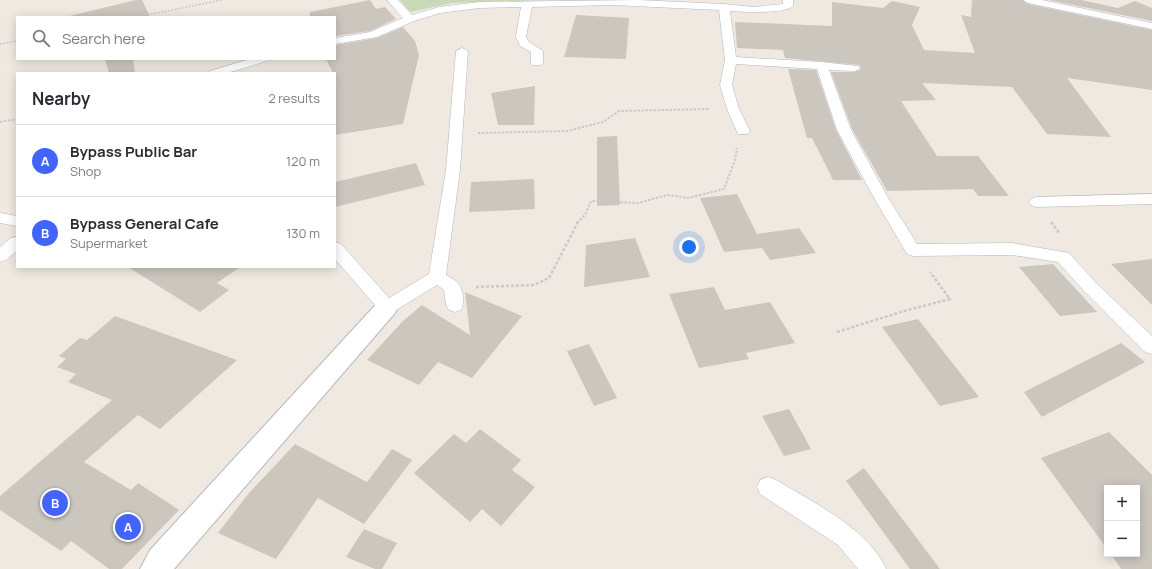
<!DOCTYPE html>
<html lang="en">
<head>
<meta charset="utf-8">
<style>
	body { margin:0; font-family:Manrope,sans-serif; background:#f2f2f3; color:#2b2b33 }
	.controls { position:absolute; right:12px; bottom:12px; display:grid; overflow:hidden; border-radius:0px; box-shadow:0 2px 10px #0003 }
	.controls button { width:36px; height:36px; display:grid; place-items:center; padding:0; border:0; border-bottom:1px solid #e1e1e2; background:#fff; color:#2b2b33; font:20px sans-serif }
	.you { position:absolute; left:689px; top:247px; width:14px; height:14px; margin:-10px; border:3px solid #fff; border-radius:50%; background:#1a73e8; box-shadow:0 0 0 6px #1a73e833 }
	.badge { display:grid; place-items:center; width:26px; height:26px; border-radius:50%; background:#4264fb; color:#fff; font-size:13px; font-weight:700 }
	.pin { position:absolute; translate:-50% -50%; border:2px solid #fff; box-shadow:0 1px 4px #0006 }
	.list { margin:0; padding:0; list-style:none }
	h2 { display:flex; justify-content:space-between; align-items:center; height:52px; margin:0; padding:0 16px; font-size:17px }
	h2 small { font-size:13px; font-weight:400; color:#7c7c81 }
	.list li { display:grid; grid-template-columns:26px 1fr auto; gap:12px; align-items:center; box-sizing:border-box; height:72px; padding:0 16px; border-top:1px solid #e1e1e2 }
	.list b { display:block; font-size:15px; white-space:nowrap }
	.list p { margin:0; font-size:13px; white-space:nowrap; color:#7c7c81 }
	.list em { font-size:13px; font-style:normal; color:#7c7c81 }
	.icon { flex:none; width:22px; height:22px; fill:none; stroke:currentColor; stroke-width:2; stroke-linecap:round; stroke-linejoin:round }
	.map { position:relative; flex:none; width:1152px; height:569px; overflow:hidden }
	.search { position:absolute; background:#fff; box-shadow:0 2px 10px #0003; left:16px; top:16px; width:320px; height:44px; display:flex; align-items:center; gap:10px; box-sizing:border-box; padding:0 14px; border-radius:0px; color:#7c7c81; font-size:15px }
	.panel { position:absolute; background:#fff; box-shadow:0 2px 10px #0003; left:16px; top:72px; width:320px; height:196px; border-radius:0px }
	.map>svg:first-child { display:block }
</style>
</head>
<body>
<div class="map">
<svg width="1152" height="569" viewBox="0 0 1152 569">
	<rect width="100%" height="100%" fill="#efe9e1"/>
	<path fill="#c8d9b8" d="M 400,0 L 544,0 L 452,3 L 410,12 Z"/>
	<path fill="#cbc7bf" d="M 136,0 L 142,0 L 150,17 L 65,17 Z
		M 370,0 L 376,9 L 385,7 L 396,19 L 370,31 L 335,36 L 335,17 L 310,17 L 310,12 Z
		M 972,0 L 1022,0 L 1028,4 L 1152,30 L 1152,90 L 1067,78 L 1111,137 L 1047,134 L 1012,87 L 922,83 L 936,100 L 901,101 L 937,156 L 978,156 L 1009,196 L 978,196 L 973,189 L 887,191 L 852,129 L 831,72 L 854,72 L 861,69 L 859,65 L 785,58 L 783,50 L 737,48 L 735,22 L 832,26 L 832,2 L 883,8 L 892,1 L 920,7 L 912,25 L 924,50 L 975,53 L 961,15 L 972,17 L 971,15 Z
		M 1049,0 L 1081,0 L 1118,8 L 1135,1 L 1152,8 L 1152,21 Z
		M 576,15 L 629,18 L 626,59 L 564,57 Z
		M 403,27 L 415,41 L 419,55 L 403,124 L 335,135 L 335,73 L 333,73 L 326,59 L 335,59 L 335,45 L 377,38 Z
		M 105,59 L 133,59 L 135,73 L 109,73 Z
		M 788,69 L 816,70 L 836,130 L 862,180 L 833,180 L 812,138 L 807,138 Z
		M 535,86 L 534,125 L 498,125 L 491,93 Z
		M 617,136 L 620,205 L 597,206 L 597,137 Z
		M 416,163 L 425,185 L 335,207 L 335,182 Z
		M 534,179 L 535,209 L 469,212 L 471,182 Z
		M 737,194 L 757,234 L 799,228 L 816,253 L 770,260 L 762,248 L 724,252 L 700,198 Z
		M 635,238 L 650,277 L 584,287 L 586,245 Z
		M 1152,259 L 1152,305 L 1111,264 Z
		M 1053,264 L 1063,275 L 1097,312 L 1060,316 L 1019,267 Z
		M 128,267 L 240,267 L 217,283 L 229,290 L 200,312 Z
		M 714,287 L 725,310 L 770,302 L 795,343 L 746,353 L 749,359 L 699,368 L 669,294 Z
		M 465,292 L 522,316 L 472,378 L 438,362 L 419,385 L 367,360 L 403,321 L 422,305 L 470,335 Z
		M 115,316 L 237,360 L 160,429 L 138,415 L 84,462 L 131,490 L 138,483 L 179,510 L 122,569 L 109,569 L 71,541 L 61,551 L 0,510 L 0,496 L 112,400 L 68,382 L 76,374 L 57,367 L 66,359 L 59,356 L 80,338 L 87,340 Z
		M 918,319 L 979,397 L 940,406 L 882,327 Z
		M 1121,343 L 1145,362 L 1042,417 L 1024,392 Z
		M 589,344 L 617,398 L 594,406 L 567,351 Z
		M 789,409 L 811,449 L 784,456 L 762,416 Z
		M 480,429 L 521,460 L 512,470 L 535,487 L 501,526 L 482,509 L 470,522 L 414,473 L 454,434 L 466,443 Z
		M 1109,432 L 1152,475 L 1152,569 L 1121,569 L 1111,554 L 1137,554 L 1137,488 L 1107,488 L 1107,549 L 1041,458 Z
		M 295,444 L 367,482 L 392,449 L 412,460 L 364,524 L 318,498 L 276,559 L 218,533 L 249,493 Z
		M 864,468 L 940,569 L 910,569 L 846,481 Z
		M 364,529 L 397,543 L 382,569 L 375,569 L 346,557 Z"/>
	<g fill="none" stroke-linecap="round" stroke-linejoin="round">
		<defs>
			<path id="lane" d="M 387,0 L 398,0 L 412,15 L 439,7 L 479,2 L 638,0 L 724,4 L 753,7 L 783,4 L 783,0 L 793,0 L 793,6 C 786,14 742,12 730,11 L 736,57 L 821,62 L 858,66 L 860,68 L 858,70 L 854,71 L 829,70 L 851,130 L 887,196 L 917,244 L 1012,243 L 1069,253 L 1096,283 L 1152,336 L 1152,354 L 1145,352 L 1084,291 L 1058,262 L 1012,255 L 913,256 L 907,254 L 873,196 L 837,130 L 817,69 L 736,64 L 732,85 L 739,109 L 750,131 L 748,134 L 738,134 L 727,109 L 720,85 L 725,60 L 719,10 L 612,5 L 532,7 L 526,37 L 529,42 L 543,51 L 543,63 L 541,65 L 533,65 L 531,63 L 531,52 L 520,46 L 516,37 L 521,7 L 479,8 L 440,13 L 414,21 L 377,37 L 335,44 L 335,38 L 370,32 L 403,18 Z
				M 1023,0 L 1042,0 L 1152,23 L 1152,29 L 1028,3 Z
				M 462,48 L 468,51 L 460,170 L 446,275 C 449,277 454,279 457,282 C 463,287 465,303 461,310 L 455,312 L 449,310 L 446,305 L 444,290 L 437,285 L 393,312 L 387,314 L 381,312 L 335,259 L 335,242 L 341,244 L 389,298 L 429,274 L 446,170 L 456,51 Z
				M 250,59 L 269,59 L 267,61 L 227,73 L 208,73 L 210,71 Z
				M 1152,194 L 1152,204 L 1036,207 L 1031,205 L 1029,202 L 1031,199 L 1036,197 Z
				M 0,213 L 17,216 L 17,226 L 0,223 Z
				M 17,237 L 17,251 L 6,260 L 0,262 L 0,247 L 11,238 Z
				M 768,477 L 776,480 C 811,501 870,530 886,569 L 858,569 L 838,545 L 760,494 L 757,487 L 760,480 Z"/>
			<path id="street" d="M 387,298 L 395,301 L 398,307 L 395,313 L 174,569 L 140,569 L 150,550 L 379,301 Z"/>
		</defs>
		<use href="#lane" stroke="#b4b7c1" stroke-width="1"/>
		<use href="#street" stroke="#b4b7c1" stroke-width="2"/>
		<path stroke="#c9c9c9" stroke-width="1.5" stroke-dasharray="2 1.5" stroke-linecap="butt" d="M 137,17 L 222,0
			M 0,44 L 17,41"/>
		<path stroke="#c9c9c9" stroke-width="2" stroke-dasharray="2.5 1.5" stroke-linecap="butt" d="M 0,122 L 17,119
			M 478,133 L 567,131 L 603,122 L 619,111 L 710,109
			M 577,223 L 585,215 L 591,201 L 638,203 L 668,195 L 688,198 L 724,189 L 735,160 L 737,148"/>
		<path stroke="#c9c9c9" stroke-width="2.5" stroke-dasharray="3 2" stroke-linecap="butt" d="M 1051,222 L 1060,234
			M 476,287 L 534,285 L 549,278 L 578,222
			M 837,332 L 904,311 L 950,299 L 930,272"/>
		<use href="#lane" fill="#fff" fill-rule="evenodd"/>
		<use href="#street" fill="#fff" fill-rule="evenodd"/>
	</g>
</svg>
<div class="controls">
<button>+</button>
<button>−</button>
</div>
<div class="you"></div>
<div class="pin badge" style="left:128px;top:527px">A</div>
<div class="pin badge" style="left:55px;top:503px">B</div>
<div class="search"><svg class="icon" aria-label="search" viewBox="0 0 24 24"><circle cx="10" cy="10" r="6"/><path d="M15 15l6 6"/></svg>Search here</div>
<section class="panel">
<h2>Nearby<small>2 results</small></h2>
<ul class="list">
<li><span class="badge">A</span><div><b>Bypass Public Bar</b><p>Shop</p></div><em>120 m</em></li>
<li><span class="badge">B</span><div><b>Bypass General Cafe</b><p>Supermarket</p></div><em>130 m</em></li>
</ul>
</section>
</div>
</body>
</html>
